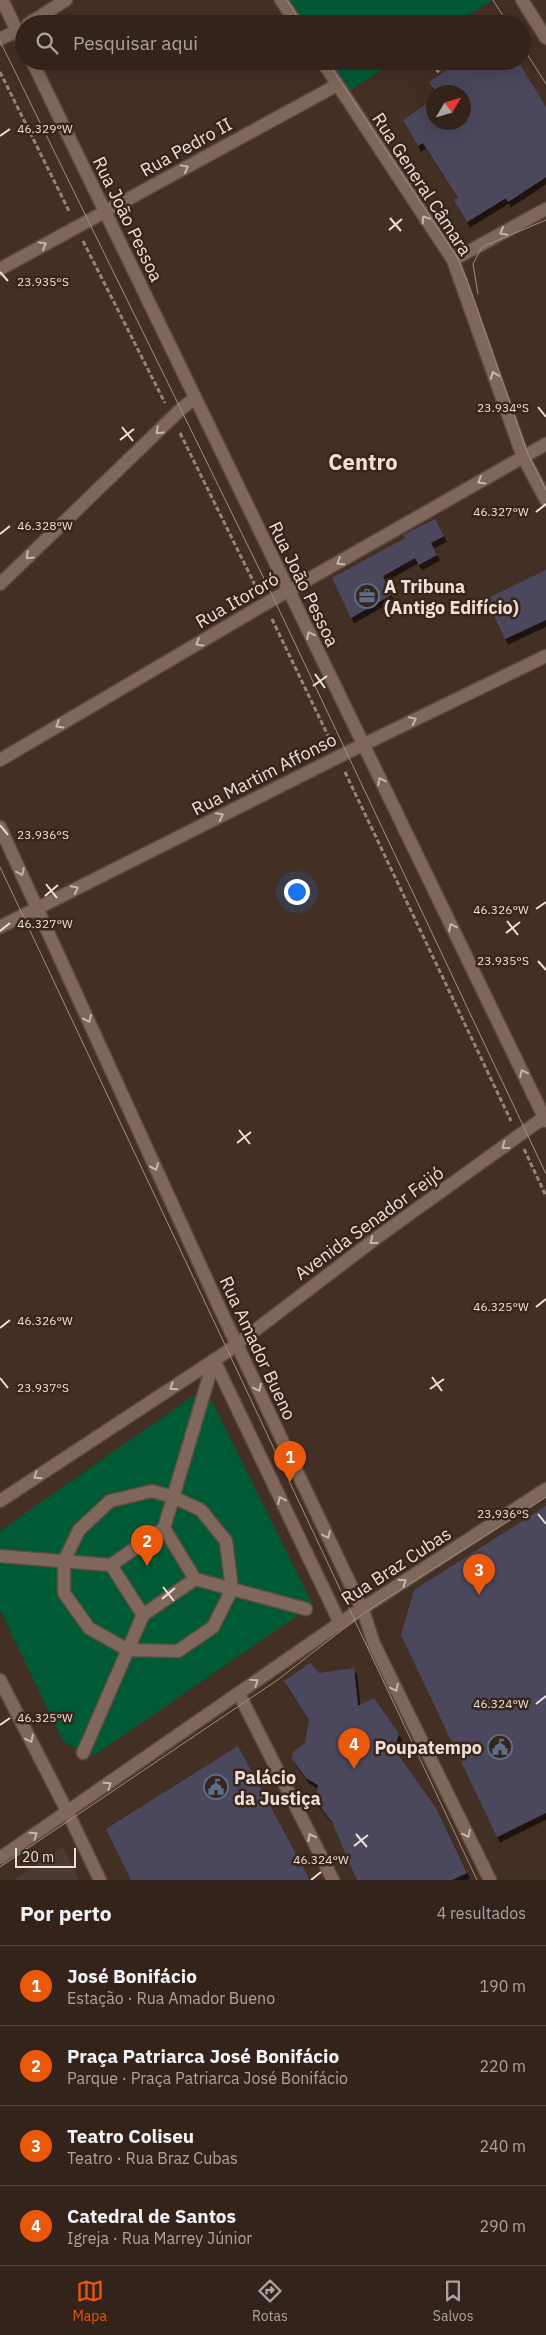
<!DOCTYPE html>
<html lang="pt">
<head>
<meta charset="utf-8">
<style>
	body { margin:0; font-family:"IBM Plex Sans",sans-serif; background:#3b2b24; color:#f1f3f6 }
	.compass { position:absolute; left:426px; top:85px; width:45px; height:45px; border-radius:50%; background:#33231b; box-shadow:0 5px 20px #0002; rotate:52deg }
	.scale { position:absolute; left:15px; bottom:12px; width:61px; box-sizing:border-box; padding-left:5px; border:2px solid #eee0d9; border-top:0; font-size:14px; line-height:18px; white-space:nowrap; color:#eee0d9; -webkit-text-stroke:4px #39251b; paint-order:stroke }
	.you { position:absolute; left:296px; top:891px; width:18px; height:18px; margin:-12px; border:4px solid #fff; border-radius:50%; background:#1a73e8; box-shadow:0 0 0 8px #1a73e833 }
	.badge { display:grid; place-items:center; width:32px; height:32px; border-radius:50%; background:#ea580c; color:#fff; font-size:16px; font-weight:700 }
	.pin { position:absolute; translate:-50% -41px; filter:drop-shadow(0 1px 2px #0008) }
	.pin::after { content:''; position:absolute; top:26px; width:18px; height:15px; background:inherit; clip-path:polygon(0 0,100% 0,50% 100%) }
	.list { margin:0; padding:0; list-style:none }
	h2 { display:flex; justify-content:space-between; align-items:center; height:65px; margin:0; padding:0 20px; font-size:21px }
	h2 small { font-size:16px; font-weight:400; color:#a9a4a3 }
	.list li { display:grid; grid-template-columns:32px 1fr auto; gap:15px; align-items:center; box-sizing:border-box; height:80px; padding:0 20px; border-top:1px solid #4e403a }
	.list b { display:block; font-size:19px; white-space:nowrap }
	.list p { margin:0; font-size:16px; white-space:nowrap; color:#a9a4a3 }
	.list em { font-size:16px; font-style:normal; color:#a9a4a3 }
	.icon { flex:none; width:28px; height:28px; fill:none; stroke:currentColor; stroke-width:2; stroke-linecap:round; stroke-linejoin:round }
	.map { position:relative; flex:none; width:546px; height:1880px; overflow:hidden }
	.search { position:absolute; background:#33231b; box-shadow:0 5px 20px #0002; left:15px; right:15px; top:15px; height:55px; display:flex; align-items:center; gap:12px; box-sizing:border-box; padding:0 18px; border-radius:28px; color:#a9a4a3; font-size:19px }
	.sheet { height:385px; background:#33231b }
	nav { display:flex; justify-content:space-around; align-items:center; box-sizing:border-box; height:70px; border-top:1px solid #4e403a; background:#33231b; font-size:14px; color:#a9a4a3 }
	nav a { display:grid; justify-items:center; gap:2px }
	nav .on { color:#ea580c }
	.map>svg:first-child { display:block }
</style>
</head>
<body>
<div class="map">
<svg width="546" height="1880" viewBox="0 0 546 1880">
	<defs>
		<filter id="shadow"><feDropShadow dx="3" dy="5.5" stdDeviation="0" flood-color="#0009"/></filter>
	</defs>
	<rect width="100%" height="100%" fill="#442f24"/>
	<path fill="#4d3a33" d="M 63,1847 L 79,1880 L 14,1880 Z"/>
	<path fill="#005a36" d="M 288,0 L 492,0 L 455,24 L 303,24 Z
		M 326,61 L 396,61 L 346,93 Z
		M 199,1394 L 206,1394 L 214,1405 L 313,1605 L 96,1754 L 88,1756 L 63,1741 L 0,1610 L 0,1531 L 193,1396 Z"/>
	<path fill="#4c475c" filter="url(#shadow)" d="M 461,61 L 473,61 L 479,70 L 492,61 L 518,61 L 546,107 L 546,177 L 508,202 L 506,198 L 467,222 L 454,200 L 458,198 L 423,143 L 418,146 L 403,120 L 434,99 L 434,122 L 464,122 L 464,92 L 436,92 L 429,82 Z
		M 435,519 L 444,536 L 431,543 L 437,555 L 419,565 L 415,558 L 383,576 L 391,595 L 351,618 L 332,578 L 405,538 L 403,535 Z
		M 546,570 L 546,620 L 505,639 L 486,599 Z
		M 546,1506 L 546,1813 L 497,1837 L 401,1635 L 414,1590 Z
		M 310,1663 L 319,1673 L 354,1668 L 358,1706 L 374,1698 L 399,1734 L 394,1749 L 436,1808 L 467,1873 L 452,1880 L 357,1880 L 332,1822 L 316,1801 L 318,1785 L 306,1778 L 292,1759 L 293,1752 L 305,1743 L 309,1720 L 284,1681 Z
		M 238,1746 L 310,1880 L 131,1880 L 106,1829 Z"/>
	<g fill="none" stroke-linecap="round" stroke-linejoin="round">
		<defs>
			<path id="pedestrian" d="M 28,24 L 66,0
				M 152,1491 L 173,1497 L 201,1510 L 226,1541 L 232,1589 L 213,1627 L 178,1651 L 128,1650 L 89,1628 L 64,1593 L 64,1561 L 79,1530 L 110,1501 Z
				M 164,1528 L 195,1579 L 143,1615 L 111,1565 L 164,1528 L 214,1360
				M 0,1556 L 111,1565
				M 195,1579 L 306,1609
				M 83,1753 L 143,1615"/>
			<path id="minor" d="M 522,0 L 546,38
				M 0,39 L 17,31
				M 453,260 L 546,209
				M 0,269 L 337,85
				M 0,584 L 181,409 L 195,398
				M 0,760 L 265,604 L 546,444
				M 0,927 L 346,753 L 546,656
				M 239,1694 L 333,1880
				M 68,1813 L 100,1880"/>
			<path id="tertiary" d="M 281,0 L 297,24
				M 322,61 L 453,260 L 523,457 L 546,500
				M 0,827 L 221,1311 L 364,1613 L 374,1644 L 490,1880
				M 214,1360 L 340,1623
				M 0,1501 L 228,1351 L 375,1239 L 546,1116"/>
			<path id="secondary" d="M 2,0 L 24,45
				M 32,61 L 546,1121
				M 0,1680 L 68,1813
				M 0,1858 L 340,1623 L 546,1489"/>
		</defs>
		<use href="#pedestrian" stroke="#5d4b42" stroke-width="15"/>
		<use href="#minor" stroke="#5d4b42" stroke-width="15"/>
		<use href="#tertiary" stroke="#5d4b42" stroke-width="15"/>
		<use href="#secondary" stroke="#5d4b42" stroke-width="15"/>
		<path stroke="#96847b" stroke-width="3" stroke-dasharray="5 2.5" stroke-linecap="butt" d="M 432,62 L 439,73
			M 0,72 L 70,213
			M 83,241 L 165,403
			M 180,433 L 258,591
			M 272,619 L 332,744
			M 345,772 L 511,1121
			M 524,1149 L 546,1196"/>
		<use href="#pedestrian" stroke="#7f675b" stroke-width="12"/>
		<use href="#minor" stroke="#7f675b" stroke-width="12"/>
		<use href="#tertiary" stroke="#7f675b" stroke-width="12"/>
		<use href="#secondary" stroke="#7f675b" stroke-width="12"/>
		<path stroke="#9e8d84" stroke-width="1" d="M 287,0 L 302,24
			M 493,0 L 508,24
			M 0,41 L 274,599 L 546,1174
			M 522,46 L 546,84
			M 327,61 L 457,257 L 467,280 L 528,454 L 546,490
			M 478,294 L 473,264 L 482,247 L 546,220
			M 0,867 L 477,1880
			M 0,1867 L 276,1681 L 364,1613 L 546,1497"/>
	</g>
	<defs><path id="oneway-chevron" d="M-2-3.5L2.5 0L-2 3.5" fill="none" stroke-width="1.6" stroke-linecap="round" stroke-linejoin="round" transform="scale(1.25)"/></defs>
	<g stroke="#c7b6ad">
		<use href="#oneway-chevron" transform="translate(185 168) rotate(-29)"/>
		<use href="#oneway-chevron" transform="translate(425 219) rotate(-123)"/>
		<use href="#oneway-chevron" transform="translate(503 232) rotate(152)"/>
		<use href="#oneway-chevron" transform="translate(43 245) rotate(-29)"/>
		<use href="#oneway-chevron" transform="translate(494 375) rotate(-110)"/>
		<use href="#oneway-chevron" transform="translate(159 431) rotate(136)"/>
		<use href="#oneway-chevron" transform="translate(481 481) rotate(150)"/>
		<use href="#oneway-chevron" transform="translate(29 556) rotate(136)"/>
		<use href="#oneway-chevron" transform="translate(340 562) rotate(150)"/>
		<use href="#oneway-chevron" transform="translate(310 635) rotate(-116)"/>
		<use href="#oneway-chevron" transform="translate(199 643) rotate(149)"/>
		<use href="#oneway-chevron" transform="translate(413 720) rotate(-26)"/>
		<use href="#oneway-chevron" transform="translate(59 725) rotate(149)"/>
		<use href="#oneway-chevron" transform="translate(381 781) rotate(-116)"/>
		<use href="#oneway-chevron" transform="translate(220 816) rotate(-27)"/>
		<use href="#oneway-chevron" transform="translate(21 872) rotate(65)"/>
		<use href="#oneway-chevron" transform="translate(75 889) rotate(-27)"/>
		<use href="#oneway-chevron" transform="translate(452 927) rotate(-116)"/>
		<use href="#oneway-chevron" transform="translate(88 1019) rotate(66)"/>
		<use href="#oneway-chevron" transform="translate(523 1073) rotate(-116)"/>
		<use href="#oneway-chevron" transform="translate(505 1146) rotate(144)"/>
		<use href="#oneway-chevron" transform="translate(155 1167) rotate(66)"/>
		<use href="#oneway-chevron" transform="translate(373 1241) rotate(143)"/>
		<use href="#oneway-chevron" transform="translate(173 1387) rotate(147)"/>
		<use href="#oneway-chevron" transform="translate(258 1388) rotate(65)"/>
		<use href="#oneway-chevron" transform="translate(37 1476) rotate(147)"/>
		<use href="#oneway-chevron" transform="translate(281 1500) rotate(-116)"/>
		<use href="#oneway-chevron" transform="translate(327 1535) rotate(65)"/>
		<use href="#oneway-chevron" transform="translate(403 1582) rotate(-33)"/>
		<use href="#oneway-chevron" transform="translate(255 1682) rotate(-35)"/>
		<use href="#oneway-chevron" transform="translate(395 1688) rotate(64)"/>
		<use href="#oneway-chevron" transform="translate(30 1739) rotate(63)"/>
		<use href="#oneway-chevron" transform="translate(108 1785) rotate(-35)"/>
		<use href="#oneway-chevron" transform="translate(467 1834) rotate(64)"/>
		<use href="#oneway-chevron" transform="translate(34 1835) rotate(-34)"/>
		<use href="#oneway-chevron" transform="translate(311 1837) rotate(-117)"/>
	</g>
	<path fill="none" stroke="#eee0d9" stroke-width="2" d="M 0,136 L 10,129M 390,218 L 401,231M 389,230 L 402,219M 0,272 L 8,281M 538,407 L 546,417M 122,427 L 133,441M 120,440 L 134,429M 536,512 L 546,504M 0,534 L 10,526M 315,674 L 325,688M 313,686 L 327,676M 0,825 L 8,835M 46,884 L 57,898M 45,896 L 58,885M 536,909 L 546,902M 507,921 L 518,935M 0,931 L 10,923M 506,933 L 520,922M 538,961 L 546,970M 239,1130 L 250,1144M 237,1143 L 251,1132M 536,1307 L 546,1299M 0,1328 L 10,1320M 432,1377 L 442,1391M 0,1378 L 8,1388M 430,1389 L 444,1379M 538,1514 L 546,1524M 163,1587 L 174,1601M 162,1599 L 175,1588M 536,1704 L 546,1696M 0,1725 L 10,1718M 356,1834 L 367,1847M 354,1846 L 368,1835M 311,1880 L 321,1872"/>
	<defs>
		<symbol id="office-ring" viewBox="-11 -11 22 22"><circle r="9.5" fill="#39251b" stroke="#5c6f8a" stroke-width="1.5"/><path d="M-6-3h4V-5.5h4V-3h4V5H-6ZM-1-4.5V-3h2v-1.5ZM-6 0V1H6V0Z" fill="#5c6f8a"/></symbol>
		<symbol id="civic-ring" viewBox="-11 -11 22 22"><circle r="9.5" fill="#39251b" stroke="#5c6f8a" stroke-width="1.5"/><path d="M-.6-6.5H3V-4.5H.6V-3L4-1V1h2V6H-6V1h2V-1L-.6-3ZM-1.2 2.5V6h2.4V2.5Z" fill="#5c6f8a"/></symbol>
	</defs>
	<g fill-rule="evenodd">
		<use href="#office-ring" x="353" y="582" width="28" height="28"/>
		<use href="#civic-ring" x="486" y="1733" width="28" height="28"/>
		<use href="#civic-ring" x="202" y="1773" width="28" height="28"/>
	</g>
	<g text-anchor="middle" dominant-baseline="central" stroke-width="5" stroke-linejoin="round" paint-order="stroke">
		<g font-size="18" fill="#eee0d9" stroke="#39251b">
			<text transform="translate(186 147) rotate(-29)">Rua Pedro II</text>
			<text transform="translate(422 184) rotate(57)">Rua General Câmara</text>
			<text transform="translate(128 219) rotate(64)">Rua João Pessoa</text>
			<text transform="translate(304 584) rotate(64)">Rua João Pessoa</text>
			<text transform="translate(237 600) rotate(-30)">Rua Itororó</text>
			<text transform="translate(264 774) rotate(-27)">Rua Martim Affonso</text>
			<text transform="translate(369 1223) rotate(-36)">Avenida Senador Feijó</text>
			<text transform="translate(258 1348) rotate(65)">Rua Amador Bueno</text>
			<text transform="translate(396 1566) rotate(-33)">Rua Braz Cubas</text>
		</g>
		<g font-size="18" font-weight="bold" fill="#eee0d9" stroke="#39251b" text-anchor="start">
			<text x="384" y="586">A Tribuna<tspan x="384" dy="21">(Antigo Edifício)</tspan></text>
			<text x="482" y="1747" text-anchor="end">Poupatempo</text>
			<text x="234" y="1777">Palácio<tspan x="234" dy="21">da Justiça</tspan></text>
		</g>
		<g font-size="22" font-weight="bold" fill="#eee0d9" stroke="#39251b">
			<text x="363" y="461">Centro</text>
		</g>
	</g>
	<g font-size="12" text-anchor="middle" fill="#eee0d9" stroke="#39251b" stroke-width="5" stroke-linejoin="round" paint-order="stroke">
		<text x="45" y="133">46.329°W</text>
		<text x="43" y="286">23.935°S</text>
		<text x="503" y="412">23.934°S</text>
		<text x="501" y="516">46.327°W</text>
		<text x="45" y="530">46.328°W</text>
		<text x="43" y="839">23.936°S</text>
		<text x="501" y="914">46.326°W</text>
		<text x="45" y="928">46.327°W</text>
		<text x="503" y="965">23.935°S</text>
		<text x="501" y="1311">46.325°W</text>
		<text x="45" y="1325">46.326°W</text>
		<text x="43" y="1392">23.937°S</text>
		<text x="503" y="1518">23.936°S</text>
		<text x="501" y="1708">46.324°W</text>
		<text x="45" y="1722">46.325°W</text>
		<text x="321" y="1864">46.324°W</text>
	</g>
</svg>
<svg class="compass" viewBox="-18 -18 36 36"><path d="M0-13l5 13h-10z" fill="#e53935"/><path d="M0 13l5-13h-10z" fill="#a9a4a3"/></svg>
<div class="scale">20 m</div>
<div class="you"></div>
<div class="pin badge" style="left:290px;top:1482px">1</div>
<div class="pin badge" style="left:147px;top:1566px">2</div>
<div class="pin badge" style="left:479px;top:1595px">3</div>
<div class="pin badge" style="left:354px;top:1769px">4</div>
<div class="search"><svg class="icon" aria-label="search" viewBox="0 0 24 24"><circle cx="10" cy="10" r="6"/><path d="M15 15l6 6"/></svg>Pesquisar aqui</div>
</div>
<section class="sheet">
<h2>Por perto<small>4 resultados</small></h2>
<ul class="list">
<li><span class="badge">1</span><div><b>José Bonifácio</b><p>Estação · Rua Amador Bueno</p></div><em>190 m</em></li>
<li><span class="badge">2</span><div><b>Praça Patriarca José Bonifácio</b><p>Parque · Praça Patriarca José Bonifácio</p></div><em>220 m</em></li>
<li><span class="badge">3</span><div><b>Teatro Coliseu</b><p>Teatro · Rua Braz Cubas</p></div><em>240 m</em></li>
<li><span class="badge">4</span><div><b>Catedral de Santos</b><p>Igreja · Rua Marrey Júnior</p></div><em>290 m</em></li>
</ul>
</section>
<nav>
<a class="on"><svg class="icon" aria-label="map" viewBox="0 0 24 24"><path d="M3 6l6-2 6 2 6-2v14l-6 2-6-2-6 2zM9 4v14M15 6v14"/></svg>Mapa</a>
<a><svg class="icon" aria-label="directions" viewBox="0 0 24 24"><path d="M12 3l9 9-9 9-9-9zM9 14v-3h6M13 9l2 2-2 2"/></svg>Rotas</a>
<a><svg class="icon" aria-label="saved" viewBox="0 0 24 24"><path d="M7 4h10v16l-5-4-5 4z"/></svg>Salvos</a>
</nav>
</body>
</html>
